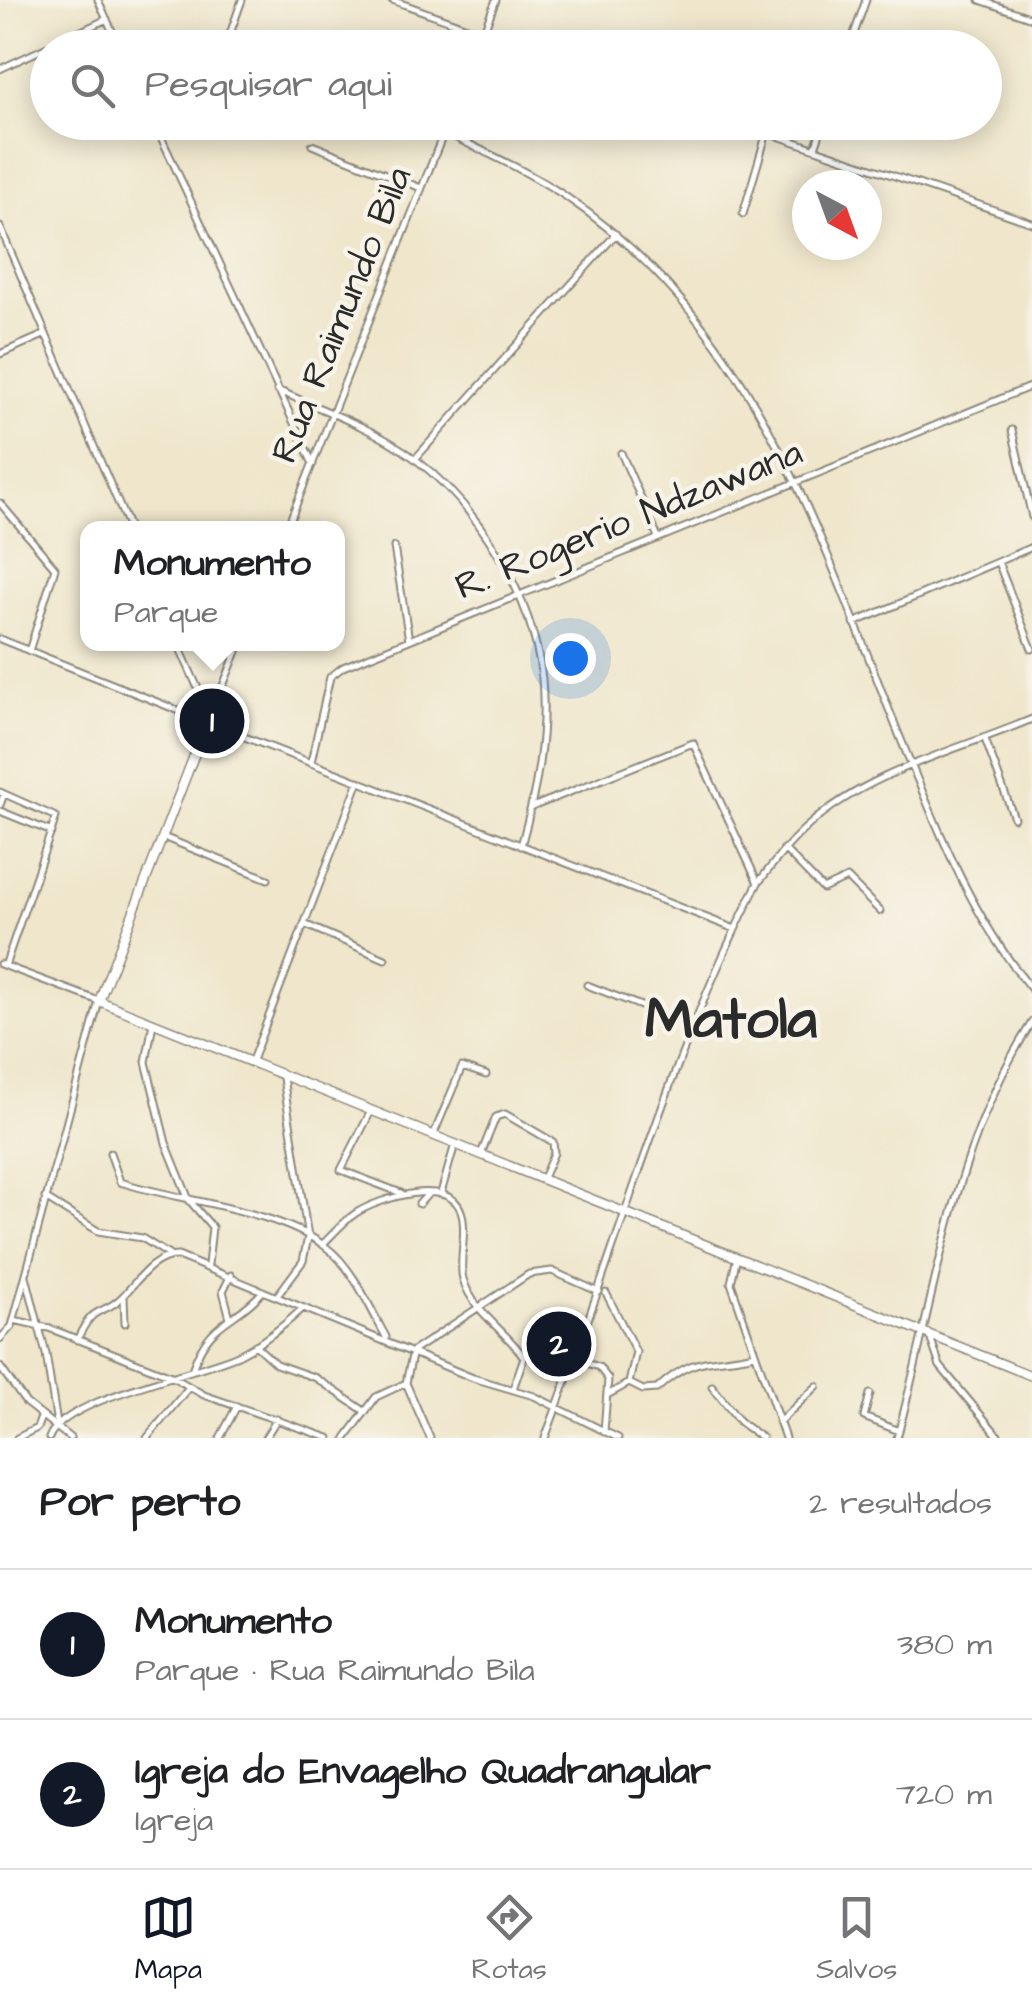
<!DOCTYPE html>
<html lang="pt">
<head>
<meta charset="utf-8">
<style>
	body { margin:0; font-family:"Architects Daughter",sans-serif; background:#f2f2f2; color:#202124 }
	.compass { position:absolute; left:792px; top:170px; width:90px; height:90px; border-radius:50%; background:#fff; box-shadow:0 5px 25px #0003; rotate:139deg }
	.you { position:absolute; left:570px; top:658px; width:35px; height:35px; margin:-25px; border:8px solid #fff; border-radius:50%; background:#1a73e8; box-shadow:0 0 0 15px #1a73e833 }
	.badge { display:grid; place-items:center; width:65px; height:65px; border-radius:50%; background:#111827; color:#fff; font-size:32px; font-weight:700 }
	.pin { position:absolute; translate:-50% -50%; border:5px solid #fff; box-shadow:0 2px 10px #0006 }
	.popup { position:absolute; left:80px; top:521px; width:265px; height:130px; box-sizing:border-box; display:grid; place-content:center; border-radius:20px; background:#fff; filter:drop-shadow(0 2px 8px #0005); font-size:32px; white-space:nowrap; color:#757577 }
	.popup b { font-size:38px; color:#202124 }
	.popup::after { content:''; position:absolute; left:50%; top:100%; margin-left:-20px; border:20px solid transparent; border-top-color:#fff }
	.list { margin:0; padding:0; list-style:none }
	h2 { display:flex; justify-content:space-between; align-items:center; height:130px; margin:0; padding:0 40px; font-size:42px }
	h2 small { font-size:32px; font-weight:400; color:#757577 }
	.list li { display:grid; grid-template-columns:65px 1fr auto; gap:30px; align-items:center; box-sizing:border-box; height:150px; padding:0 40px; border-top:2px solid #e0e0e0 }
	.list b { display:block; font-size:38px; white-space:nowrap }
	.list p { margin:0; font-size:32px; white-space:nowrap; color:#757577 }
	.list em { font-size:32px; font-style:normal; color:#757577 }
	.icon { flex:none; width:55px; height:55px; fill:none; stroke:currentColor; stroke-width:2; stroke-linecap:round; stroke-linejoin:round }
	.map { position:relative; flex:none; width:1032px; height:1438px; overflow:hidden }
	.search { position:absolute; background:#fff; box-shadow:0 5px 25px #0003; left:30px; right:30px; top:30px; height:110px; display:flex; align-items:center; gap:25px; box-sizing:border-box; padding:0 35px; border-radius:55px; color:#757577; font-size:38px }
	.sheet { height:430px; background:#fff }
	nav { display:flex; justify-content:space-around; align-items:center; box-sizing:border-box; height:140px; border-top:2px solid #e0e0e0; background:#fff; font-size:28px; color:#757577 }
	nav a { display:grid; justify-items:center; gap:5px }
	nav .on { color:#111827 }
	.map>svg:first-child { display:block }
</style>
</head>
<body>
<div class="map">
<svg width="1032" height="1438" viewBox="0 0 1032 1438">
	<rect width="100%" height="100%" fill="#f7f3e8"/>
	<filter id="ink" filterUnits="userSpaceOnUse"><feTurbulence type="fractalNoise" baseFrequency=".01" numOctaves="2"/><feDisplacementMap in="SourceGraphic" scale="20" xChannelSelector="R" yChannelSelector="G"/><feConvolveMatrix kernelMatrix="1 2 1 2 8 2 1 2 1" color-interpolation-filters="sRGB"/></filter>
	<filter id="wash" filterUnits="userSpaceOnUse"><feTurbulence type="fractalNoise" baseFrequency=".0048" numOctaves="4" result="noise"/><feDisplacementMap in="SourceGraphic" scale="40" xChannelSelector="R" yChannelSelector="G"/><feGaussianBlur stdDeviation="2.25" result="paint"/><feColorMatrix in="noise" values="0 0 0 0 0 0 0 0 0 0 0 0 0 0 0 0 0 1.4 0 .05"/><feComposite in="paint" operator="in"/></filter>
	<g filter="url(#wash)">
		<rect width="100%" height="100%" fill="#efe6cb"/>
		<path fill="#8ac57a" stroke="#5a7852" stroke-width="2.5" d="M192 720a20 20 0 1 1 40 0a20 20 0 1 1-40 0Z"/>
	</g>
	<g filter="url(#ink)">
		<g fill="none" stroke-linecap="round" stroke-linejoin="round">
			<defs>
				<path id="street" d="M 98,0 L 120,48
					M 392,0 L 525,48
					M 980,0 L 1032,18
					M 225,48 L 242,0
					M 477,48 L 496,0
					M 849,48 L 866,0
					M 0,69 L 107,19
					M 154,122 L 313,464
					M 737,122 L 1032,223
					M 444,132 C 485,152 527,171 565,196 C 758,327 819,537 902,742 C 938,830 971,916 1032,990
					M 312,145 L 421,188
					M 815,148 L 824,122
					M 743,214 L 767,132
					M 0,227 L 129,528
					M 0,354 L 46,334
					M 277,390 C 323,410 374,428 414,458 C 480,508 533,597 542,679 C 547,736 536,792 521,846
					M 1012,430 L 1032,517
					M 621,453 L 658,537
					M 415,459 L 616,234
					M 0,503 L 55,568 L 29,651
					M 287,528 L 448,122
					M 394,547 L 409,640
					M 998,562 L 1032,649
					M 854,623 L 1032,547
					M 0,639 L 182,712
					M 178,644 L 200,693
					M181 721a29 29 0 1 1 58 0a29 29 0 1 1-58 0Z
					M 220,693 L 240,644
					M 237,734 L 735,929
					M 985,739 L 1014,818
					M 311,762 L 330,677 L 343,667 L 1032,386
					M 0,792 L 56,817 L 5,966
					M 0,805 L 4,794
					M 532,807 L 693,743 L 758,883
					M 0,811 L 52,832
					M 163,837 L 268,879
					M 784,849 L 823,889 L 847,878 L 880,911
					M 304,924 L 385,959
					M 0,964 L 99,1001 L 12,1326 L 0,1339
					M 587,985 L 695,1027
					M 153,1023 L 146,1062 L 166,1143 L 189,1200 L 212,1227 L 208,1265
					M 251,1063 L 359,781
					M 371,1111 L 341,1170 L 401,1193
					M 433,1136 L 462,1067 L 486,1075
					M 110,1153 L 120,1182 C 179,1201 277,1209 326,1247 C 353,1267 370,1308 386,1337
					M 481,1154 L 496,1117 L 505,1114 L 553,1142 L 554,1153 L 543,1178
					M 441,1193 L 455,1144
					M 45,1198 L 98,1231 L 142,1238 L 169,1255
					M 419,1204 L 428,1194
					M 323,1244 C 334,1233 344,1221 356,1213 C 378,1199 449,1176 461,1211 C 468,1232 458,1261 463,1279 C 472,1311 506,1331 524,1357 L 513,1389
					M 737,1257 L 731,1283 L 785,1438
					M 26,1276 L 46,1354 L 57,1424
					M 606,1293 L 636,1352 L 629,1383
					M 124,1296 L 125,1323
					M 277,1296 L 303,1261 L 308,1237 L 283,1078
					M 230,1318 L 223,1291 L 231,1275
					M 14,1320 L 49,1328 L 171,1376 L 204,1395 L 329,1438
					M 929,1334 L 940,1366 L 1000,1438
					M 77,1340 C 95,1301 101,1318 122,1297 C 136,1283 153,1255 178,1256 L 473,1378 L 534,1396 L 618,1438
					M 255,1345 L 276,1364 L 316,1378 L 363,1410
					M 575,1359 L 599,1367 L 608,1379 L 604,1432
					M 0,1367 L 26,1403 L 70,1438
					M 193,1367 C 210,1319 235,1324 263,1291
					M 712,1386 L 740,1422 L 762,1438
					M 609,1394 L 629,1383 L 643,1390 L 657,1389 C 694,1354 710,1364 755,1354
					M 870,1394 L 864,1417 L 899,1431
					M 779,1422 L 817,1386
					M 17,1438 L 37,1428 L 41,1417
					M 49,1438 C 63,1398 201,1373 240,1354 C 262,1343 285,1325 303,1308
					M 147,1438 L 189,1387
					M 220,1438 L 237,1406
					M 265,1438 L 277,1419
					M 346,1438 L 376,1397 L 406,1383
					M 430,1438 L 406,1383 L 413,1351 L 529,1274 L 552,1271 L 599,1292
					M 545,1438 C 616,1254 667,1059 758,883 C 774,863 789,842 809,825 C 869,771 959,750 1032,719
					M 897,1438 C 935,1299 952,1146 1032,1022"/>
				<path id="secondary" d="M 197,748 L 99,1001 L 1032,1376"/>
			</defs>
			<use href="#street" stroke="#8d887b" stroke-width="9"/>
			<use href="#secondary" stroke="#8d887b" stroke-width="11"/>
			<use href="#street" stroke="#fff" stroke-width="5"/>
			<use href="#secondary" stroke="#fff" stroke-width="8"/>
		</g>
	</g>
	<g text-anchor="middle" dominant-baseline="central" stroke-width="9" stroke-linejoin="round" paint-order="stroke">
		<g font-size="38" fill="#2b2b2b" stroke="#f7f3e8">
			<text transform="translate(342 315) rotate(-68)">Rua Raimundo Bila</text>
			<text transform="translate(629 520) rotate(-22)">R. Rogerio Ndzawana</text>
		</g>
		<g font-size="58" font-weight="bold" fill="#2b2b2b" stroke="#f7f3e8">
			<text x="731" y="1020">Matola</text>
		</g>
	</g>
</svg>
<svg class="compass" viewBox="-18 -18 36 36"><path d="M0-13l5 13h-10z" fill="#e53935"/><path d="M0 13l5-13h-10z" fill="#757577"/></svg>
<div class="you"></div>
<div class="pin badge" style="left:212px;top:721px">1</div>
<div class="popup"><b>Monumento</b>Parque</div>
<div class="pin badge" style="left:559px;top:1344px">2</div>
<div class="search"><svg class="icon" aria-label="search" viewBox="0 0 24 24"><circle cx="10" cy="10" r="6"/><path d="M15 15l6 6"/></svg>Pesquisar aqui</div>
</div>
<section class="sheet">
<h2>Por perto<small>2 resultados</small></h2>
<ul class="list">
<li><span class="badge">1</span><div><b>Monumento</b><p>Parque · Rua Raimundo Bila</p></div><em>380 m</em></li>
<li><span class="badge">2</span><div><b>Igreja do Envagelho Quadrangular</b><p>Igreja</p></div><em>720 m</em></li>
</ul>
</section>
<nav>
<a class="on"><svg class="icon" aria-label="map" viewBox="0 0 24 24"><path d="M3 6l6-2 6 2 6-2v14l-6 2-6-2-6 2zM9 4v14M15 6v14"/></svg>Mapa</a>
<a><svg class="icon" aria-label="directions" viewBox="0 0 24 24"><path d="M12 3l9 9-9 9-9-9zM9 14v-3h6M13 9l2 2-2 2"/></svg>Rotas</a>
<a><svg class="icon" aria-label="saved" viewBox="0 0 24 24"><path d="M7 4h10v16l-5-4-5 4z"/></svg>Salvos</a>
</nav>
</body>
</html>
